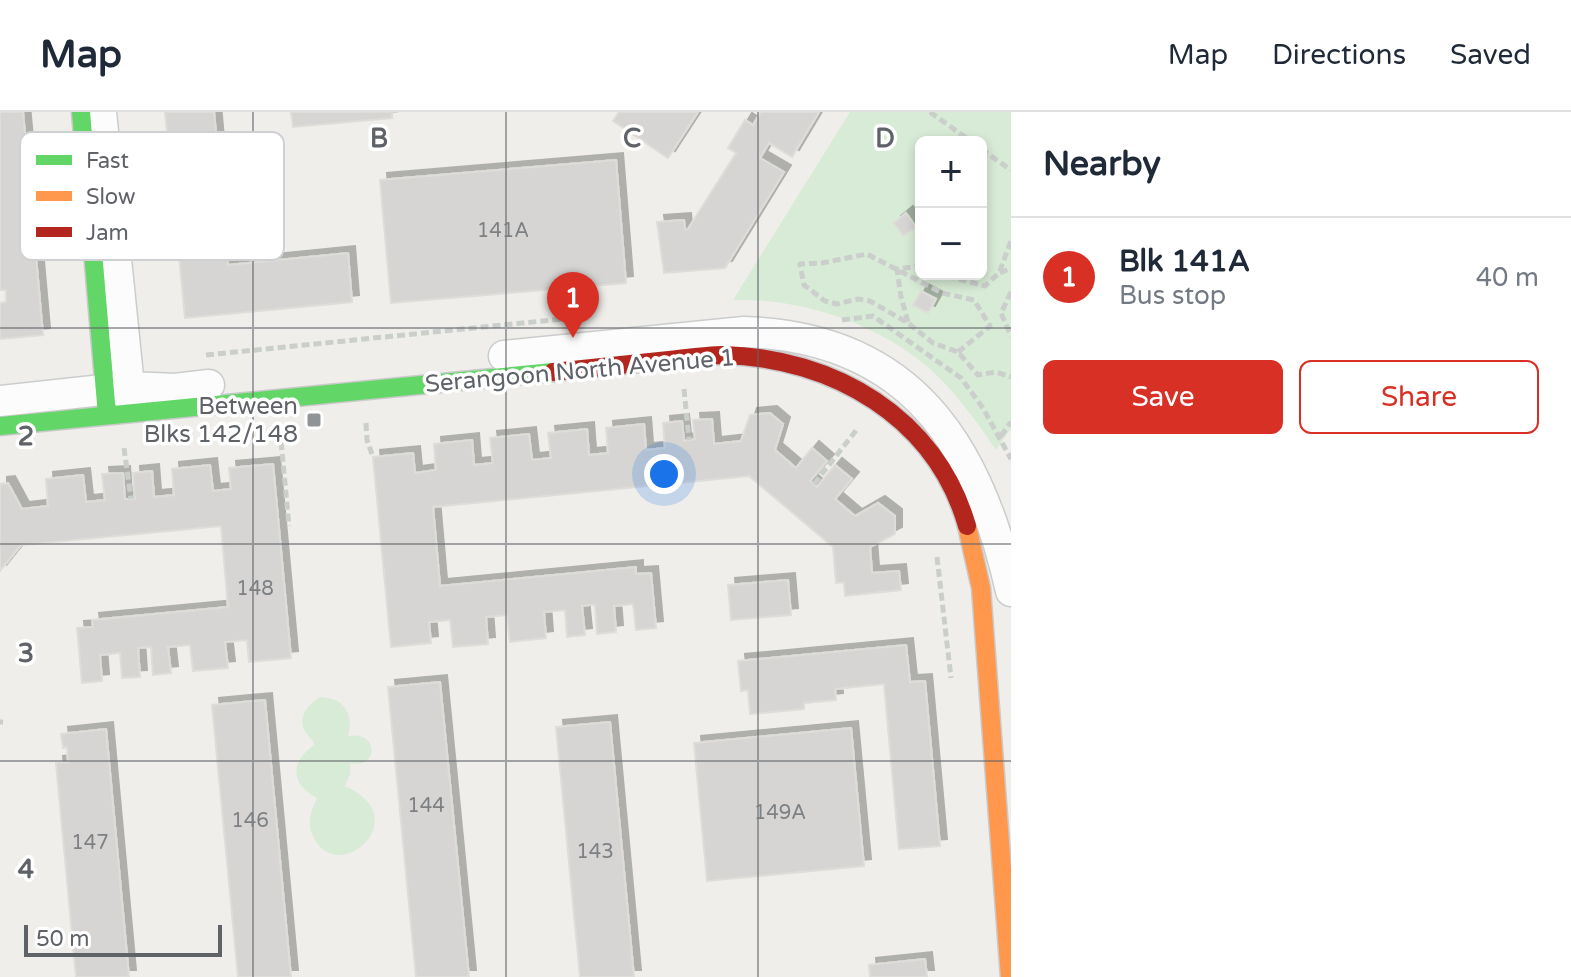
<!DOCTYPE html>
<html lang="en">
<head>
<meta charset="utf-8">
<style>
	body { margin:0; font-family:"Varela Round",sans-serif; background:#f2f2f3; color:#1f2937 }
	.controls { position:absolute; right:24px; top:24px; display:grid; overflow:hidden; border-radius:12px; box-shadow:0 4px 12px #0003 }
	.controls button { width:72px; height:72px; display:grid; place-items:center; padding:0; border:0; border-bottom:2px solid #e0e1e3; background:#fff; color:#1f2937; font:40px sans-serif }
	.scale { position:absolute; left:24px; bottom:20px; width:198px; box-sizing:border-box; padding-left:8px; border:4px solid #5f6368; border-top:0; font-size:22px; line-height:28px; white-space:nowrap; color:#5f6368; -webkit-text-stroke:6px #fff; paint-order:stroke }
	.you { position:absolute; left:664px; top:362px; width:28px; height:28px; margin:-20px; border:6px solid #fff; border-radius:50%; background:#1a73e8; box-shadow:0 0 0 12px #1a73e833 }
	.badge { display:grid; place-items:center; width:52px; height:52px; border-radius:50%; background:#d93025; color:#fff; font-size:26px; font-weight:700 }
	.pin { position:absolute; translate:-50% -66px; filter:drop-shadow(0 2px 4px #0008) }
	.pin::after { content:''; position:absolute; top:42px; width:28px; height:24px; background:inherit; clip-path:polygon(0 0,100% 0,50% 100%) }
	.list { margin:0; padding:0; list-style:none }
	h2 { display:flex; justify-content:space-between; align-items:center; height:104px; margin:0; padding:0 32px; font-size:34px }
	h2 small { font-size:26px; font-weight:400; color:#747a83 }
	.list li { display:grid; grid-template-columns:52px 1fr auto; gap:24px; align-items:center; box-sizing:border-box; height:120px; padding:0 32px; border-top:2px solid #e0e1e3 }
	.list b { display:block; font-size:30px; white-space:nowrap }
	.list p { margin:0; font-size:26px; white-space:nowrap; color:#747a83 }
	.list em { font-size:26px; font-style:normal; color:#747a83 }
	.actions { display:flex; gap:16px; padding:24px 32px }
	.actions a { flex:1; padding:18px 0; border:2px solid #d93025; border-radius:12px; text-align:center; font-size:28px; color:#d93025 }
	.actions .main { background:#d93025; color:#fff }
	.map { position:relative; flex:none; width:1011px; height:865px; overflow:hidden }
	header { display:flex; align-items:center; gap:48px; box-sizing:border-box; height:112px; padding:0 40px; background:#fff; border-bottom:2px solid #e0e1e3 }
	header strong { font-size:38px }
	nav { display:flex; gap:44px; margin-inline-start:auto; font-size:28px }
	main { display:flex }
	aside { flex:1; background:#fff }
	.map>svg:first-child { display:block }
</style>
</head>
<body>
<header>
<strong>Map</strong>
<nav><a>Map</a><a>Directions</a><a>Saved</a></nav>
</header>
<main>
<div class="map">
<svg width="1011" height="865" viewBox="0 0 1011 865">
	<defs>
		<filter id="shadow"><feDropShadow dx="7" dy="-7" stdDeviation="0" flood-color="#0004"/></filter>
	</defs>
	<rect width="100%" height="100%" fill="#efeeea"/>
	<path fill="#d8ebd6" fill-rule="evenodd" d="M 850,0 L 1011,0 L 1011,317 L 996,338 C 975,307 953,276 924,252 C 873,210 800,186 733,188 ZM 921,30 L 981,30 L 981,162 L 921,162 Z
		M 320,585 C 344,586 354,601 348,624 C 380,618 378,658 350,651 L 350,662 L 345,674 C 416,705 341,773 315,728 C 306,713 310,701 317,686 C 291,672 289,651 314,633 L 313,629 C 295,612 301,598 320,585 Z"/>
	<path fill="#d6d5d3" stroke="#deddd9" stroke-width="2" filter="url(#shadow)" d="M 0,0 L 23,0 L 43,223 L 0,227 L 0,191 L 6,190 L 6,178 L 0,178 Z
		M 165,0 L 214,0 L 228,153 L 348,141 L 352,190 L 185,206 Z
		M 291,0 L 392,0 L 392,6 L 293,15 Z
		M 619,0 L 698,0 L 668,46 L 613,9 Z
		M 761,0 L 819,0 L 792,45 L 769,31 L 760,46 L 784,60 L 725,156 L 664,161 L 657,110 L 684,108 L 685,118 L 688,117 L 736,41 L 728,36 L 745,8 L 753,13 Z
		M 616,48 L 626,171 L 391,191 L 380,68 Z
		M 906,101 L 916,115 L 903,124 L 894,111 Z
		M 921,179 L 936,187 L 928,201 L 913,193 Z
		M 770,301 L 783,312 L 775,338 L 796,356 L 812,336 L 827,349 L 810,369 L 817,375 L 835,353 L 852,367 L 835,387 L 855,404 L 878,391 L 895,404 L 895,422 L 870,435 L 872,461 L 899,459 L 901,478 L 845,484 L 844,470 L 836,471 L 833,435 L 749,364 L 433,395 L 440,474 L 636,455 L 636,462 L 651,461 L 656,516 L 636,518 L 633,492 L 614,494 L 616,520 L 597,522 L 595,493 L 589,493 L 582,494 L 585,523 L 567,525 L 565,498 L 544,500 L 546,526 L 510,530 L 507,503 L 486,505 L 488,532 L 453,535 L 450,508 L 429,510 L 431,531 L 391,535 L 373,345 L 413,341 L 415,361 L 436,358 L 434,332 L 472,328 L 474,353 L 493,351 L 490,326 L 529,322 L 532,348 L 551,346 L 548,321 L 587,317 L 589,343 L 608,341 L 606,316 L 644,312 L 646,338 L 665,336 L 663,311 L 682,309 L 684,329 L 695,327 L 693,308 L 712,307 L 714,332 L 741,329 L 750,303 Z
		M 273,352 L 291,546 L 249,550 L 247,528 L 225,530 L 228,556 L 193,559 L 190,533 L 168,535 L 171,561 L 153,563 L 151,535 L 138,536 L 140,565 L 122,566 L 120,541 L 100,543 L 102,569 L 82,571 L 77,516 L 93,515 L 92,508 L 228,495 L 221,414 L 21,433 L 0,459 L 0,372 L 8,371 L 22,397 L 48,394 L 46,367 L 83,363 L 86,390 L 105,388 L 102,362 L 123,361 L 125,387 L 135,387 L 133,361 L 152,359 L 154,385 L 174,383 L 172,357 L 210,353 L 213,379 L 231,377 L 229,356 Z
		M 788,468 L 791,503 L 731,508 L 728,473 Z
		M 906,533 L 910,570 L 925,569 L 940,734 L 899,737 L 884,572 L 835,577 L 836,588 L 804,591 L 804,597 L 750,602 L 748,578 L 741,579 L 738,549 Z
		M 440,570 L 469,865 L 416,865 L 411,813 L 388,575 Z
		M 265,588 L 291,865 L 238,865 L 212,593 Z
		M 610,610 L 634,865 L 580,865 L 556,615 Z
		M 851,616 L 864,754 L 707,769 L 694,631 Z
		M 106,617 L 129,865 L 76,865 L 56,651 L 68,650 L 67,635 L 63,636 L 61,622 Z
		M 925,847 L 927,865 L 870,865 L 869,853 Z"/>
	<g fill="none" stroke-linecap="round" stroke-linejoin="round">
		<defs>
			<path id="street" d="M 101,0 L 131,294
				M 504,244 L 744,220 C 909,225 978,331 1011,479
				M 0,289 L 130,275 L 175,277 L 209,273"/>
			<path id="fast" d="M 81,0 L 107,303
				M 0,314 L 553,260"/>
			<path id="slow" d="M 967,414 L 981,476 L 1010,865"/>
			<path id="jam" d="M 553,260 C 591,256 630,252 669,248 C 687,246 706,243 724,243 C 833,246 936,305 967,414"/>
		</defs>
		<use href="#street" stroke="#cbcccc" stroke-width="33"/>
		<use href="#fast" stroke="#cacacb" stroke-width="21"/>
		<use href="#slow" stroke="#cacacb" stroke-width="21"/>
		<use href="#jam" stroke="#cacacb" stroke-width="21"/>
		<path stroke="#cacfcc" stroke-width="5" stroke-dasharray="8 4" stroke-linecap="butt" d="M 930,0 L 972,30
			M 981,37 L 1011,58
			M 1000,161 L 1011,156
			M 948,162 L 954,166 L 985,174 L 999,161 L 1011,129
			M 1011,180 L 1001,201 L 1011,224
			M 842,208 L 873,204 L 961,266 L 983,296 L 1011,347
			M 908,210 L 901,185 L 897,157 L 921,154
			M 958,240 L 990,214 L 974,188 L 942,181 L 867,142 L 822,151 L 800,152 L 804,173 L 825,189 L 837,192 L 858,187 L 870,189 L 908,211 L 933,231 L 958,240 L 978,263 L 996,260 L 1011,265
			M 206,243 L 582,205
			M 684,277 L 689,328
			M 366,311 L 367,328 L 373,345
			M 280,318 L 289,414
			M 1001,324 L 1011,310
			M 124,336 L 131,387
			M 814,372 L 858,316
			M 937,445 L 951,566
			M 0,610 L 3,610"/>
		<use href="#street" stroke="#fdfcfc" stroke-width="30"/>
		<use href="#fast" stroke="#63d668" stroke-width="18"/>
		<use href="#slow" stroke="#ff974d" stroke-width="18"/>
		<use href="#jam" stroke="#b3261e" stroke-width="18"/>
	</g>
	<path fill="none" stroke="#5f6368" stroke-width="2" stroke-opacity="0.55" d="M 253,0 L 253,865M 506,0 L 506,865M 758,0 L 758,865M 0,216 L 1011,216M 0,432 L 1011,432M 0,649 L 1011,649"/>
	<rect fill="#919496" stroke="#fff" stroke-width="3" x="306" y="300" width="16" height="16" rx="4"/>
	<g text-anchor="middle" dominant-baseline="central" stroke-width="7" stroke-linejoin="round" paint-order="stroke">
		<g font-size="20" fill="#7e8184">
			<text x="503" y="119">141A</text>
			<text x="255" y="477">148</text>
			<text x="426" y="694">144</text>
			<text x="780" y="701">149A</text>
			<text x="250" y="709">146</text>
			<text x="90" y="731">147</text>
			<text x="595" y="740">143</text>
		</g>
		<g font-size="24" fill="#5f6368" stroke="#fff">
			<text transform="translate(580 259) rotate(-5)">Serangoon North Avenue 1</text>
		</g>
		<g font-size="24" fill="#5f6368" stroke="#fff" text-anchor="end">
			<text x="298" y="294">Between<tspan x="298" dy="28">Blks 142/148</tspan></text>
		</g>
	</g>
	<rect x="20" y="20" width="264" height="128" rx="12" fill="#fff" stroke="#cfd0d2" stroke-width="2"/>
	<rect x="36" y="43" width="36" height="10" fill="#63d668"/>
	<rect x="36" y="79" width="36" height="10" fill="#ff974d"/>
	<rect x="36" y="115" width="36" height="10" fill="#b3261e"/>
	<g font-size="22" fill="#5f6368">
		<text x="86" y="56">Fast</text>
		<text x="86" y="92">Slow</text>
		<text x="86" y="128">Jam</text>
	</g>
	<g font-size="26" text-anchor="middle" font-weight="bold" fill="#5f6368" stroke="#fff" stroke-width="7" stroke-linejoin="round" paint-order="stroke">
		<text x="379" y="35">B</text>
		<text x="632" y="35">C</text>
		<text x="885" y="35">D</text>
		<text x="26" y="333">2</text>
		<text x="26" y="550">3</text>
		<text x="26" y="766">4</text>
	</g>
</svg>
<div class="controls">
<button>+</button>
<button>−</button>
</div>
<div class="scale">50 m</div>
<div class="you"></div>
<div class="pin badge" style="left:573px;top:226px">1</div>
</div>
<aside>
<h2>Nearby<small></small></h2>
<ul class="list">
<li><span class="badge">1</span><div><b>Blk 141A</b><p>Bus stop</p></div><em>40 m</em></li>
</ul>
<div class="actions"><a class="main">Save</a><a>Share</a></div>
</aside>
</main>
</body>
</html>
